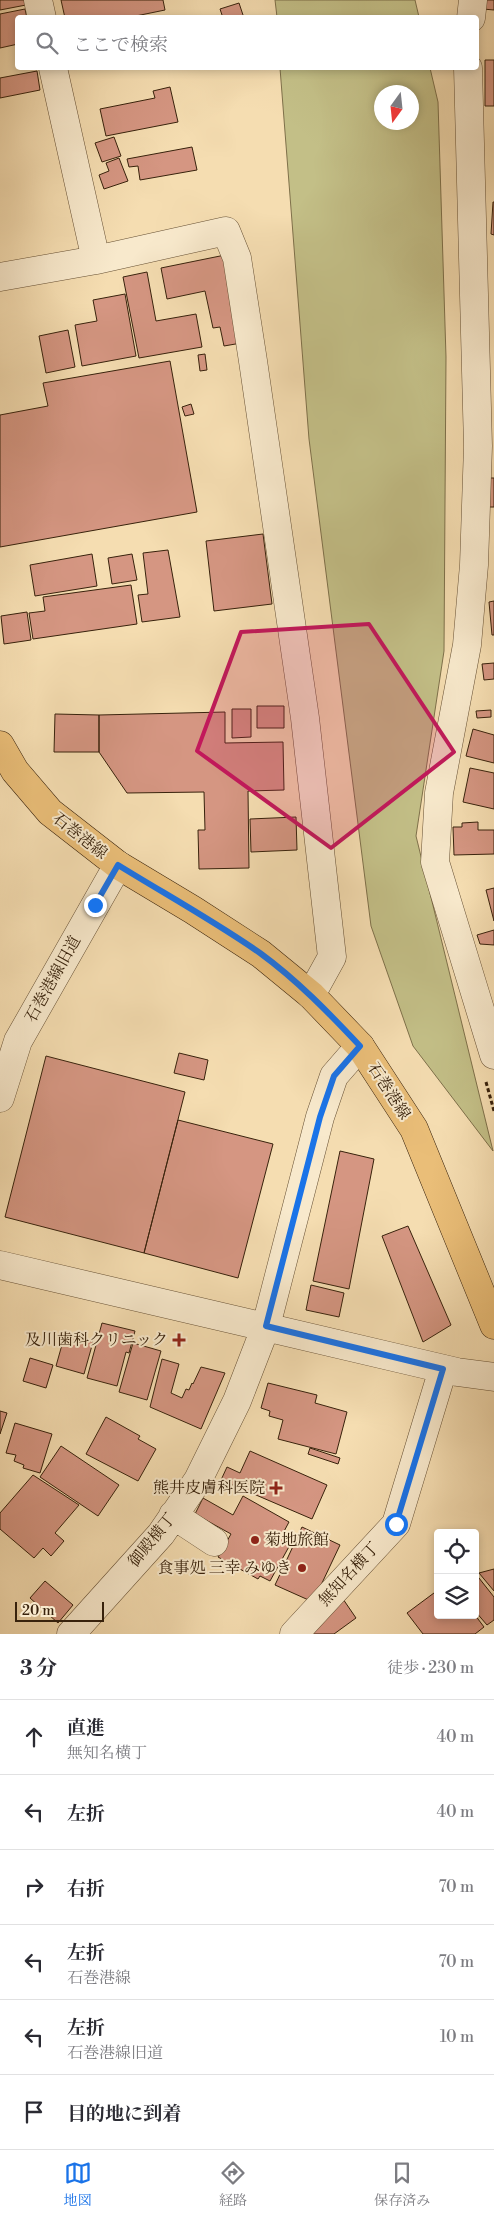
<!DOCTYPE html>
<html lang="ja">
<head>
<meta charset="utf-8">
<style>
	body { margin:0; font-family:"Libre Bodoni","Noto Serif JP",serif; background:#f7f7f7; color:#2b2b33 }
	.controls { position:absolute; right:15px; bottom:15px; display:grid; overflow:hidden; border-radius:5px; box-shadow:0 2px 8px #0003 }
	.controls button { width:45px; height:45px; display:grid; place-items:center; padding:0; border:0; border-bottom:1px solid #e1e1e2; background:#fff; color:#2b2b33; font:25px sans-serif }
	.compass { position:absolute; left:374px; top:85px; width:45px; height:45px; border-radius:50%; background:#fff; box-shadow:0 2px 8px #0003; rotate:195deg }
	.scale { position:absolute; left:15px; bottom:12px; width:89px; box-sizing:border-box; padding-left:5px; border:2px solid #38220c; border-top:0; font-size:14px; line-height:18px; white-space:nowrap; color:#38220c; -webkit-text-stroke:4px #f8e9cc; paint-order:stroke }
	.stop { position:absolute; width:15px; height:15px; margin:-11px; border:4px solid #1a73e8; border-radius:50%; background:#fff }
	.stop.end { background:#1a73e8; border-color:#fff; box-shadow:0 1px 5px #0008 }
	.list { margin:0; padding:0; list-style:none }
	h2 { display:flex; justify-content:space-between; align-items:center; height:65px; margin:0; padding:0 20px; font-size:21px }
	h2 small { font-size:16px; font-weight:400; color:#7c7c81 }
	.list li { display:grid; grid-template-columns:32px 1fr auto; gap:15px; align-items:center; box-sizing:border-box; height:75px; padding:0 20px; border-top:1px solid #e1e1e2 }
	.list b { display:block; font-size:19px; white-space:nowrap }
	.list p { margin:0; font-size:16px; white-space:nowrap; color:#7c7c81 }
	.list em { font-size:16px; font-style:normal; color:#7c7c81 }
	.icon { flex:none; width:28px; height:28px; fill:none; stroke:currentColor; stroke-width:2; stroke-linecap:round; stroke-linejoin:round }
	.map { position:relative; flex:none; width:494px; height:1634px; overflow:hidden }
	.search { position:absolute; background:#fff; box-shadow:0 2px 8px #0003; left:15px; right:15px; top:15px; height:55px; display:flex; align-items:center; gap:12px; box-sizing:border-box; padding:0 18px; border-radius:5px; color:#7c7c81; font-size:19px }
	.sheet { height:515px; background:#fff }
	nav { display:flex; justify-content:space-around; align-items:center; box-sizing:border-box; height:70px; border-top:1px solid #e1e1e2; background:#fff; font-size:14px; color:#7c7c81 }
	nav a { display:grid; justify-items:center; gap:2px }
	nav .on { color:#1a73e8 }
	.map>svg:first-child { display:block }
</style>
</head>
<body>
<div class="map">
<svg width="494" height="1634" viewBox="0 0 494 1634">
	<rect width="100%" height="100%" fill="#f5ddb1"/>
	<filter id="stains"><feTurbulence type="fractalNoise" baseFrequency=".004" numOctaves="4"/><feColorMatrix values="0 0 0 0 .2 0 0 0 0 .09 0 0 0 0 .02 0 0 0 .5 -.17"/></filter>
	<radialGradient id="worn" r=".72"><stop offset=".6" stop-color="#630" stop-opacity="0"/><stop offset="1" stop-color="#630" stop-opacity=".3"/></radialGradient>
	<path fill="#c3bf87" stroke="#7e704a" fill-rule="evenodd" d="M 275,0 L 415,0 L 419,17 L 277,17 Z
		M 280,68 L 430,68 L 438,102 L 446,357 L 444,651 L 416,836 L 493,1151 L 413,1046 L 371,926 L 309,439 ZM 382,92 L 412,92 L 412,122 L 382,122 Z"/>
	<path fill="#d59682" stroke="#38220c" d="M 0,0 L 25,0 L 26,5 L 0,10 Z
		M 61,0 L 163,0 L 165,10 L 126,18 L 65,18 Z
		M 484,0 L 494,0 L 494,10 L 483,9 Z
		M 239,3 L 244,18 L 223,18 L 220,9 Z
		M 25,9 L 27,18 L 18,18 L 18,44 L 0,48 L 0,14 Z
		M 485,60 L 494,60 L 494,106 L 485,106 Z
		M 37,71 L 40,90 L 0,98 L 0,78 Z
		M 170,87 L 178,122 L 106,136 L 100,109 L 155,98 L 153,91 Z
		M 114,137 L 121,156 L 102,162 L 95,143 Z
		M 192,147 L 197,170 L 140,180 L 138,166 L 129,167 L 127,159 Z
		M 119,158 L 128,181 L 104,189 L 99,175 L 109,171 L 106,163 Z
		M 493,202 L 494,202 L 494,235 L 491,234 Z
		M 230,254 L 247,342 L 224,346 L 220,327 L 213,328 L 205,291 L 167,299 L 161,268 Z
		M 147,272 L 156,321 L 196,314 L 202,347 L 139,358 L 123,277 Z
		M 125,294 L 136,356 L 82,366 L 75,325 L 97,321 L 93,300 Z
		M 68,330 L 75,367 L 46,373 L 39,336 Z
		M 205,354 L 207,370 L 200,371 L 198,355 Z
		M 170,361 L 197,512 L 0,547 L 0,415 L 48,406 L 43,383 Z
		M 191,404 L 194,414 L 185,416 L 182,407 Z
		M 489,478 L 494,478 L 494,507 L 489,507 Z
		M 263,534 L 272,604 L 214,611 L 206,541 Z
		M 168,550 L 180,617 L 142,622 L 138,595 L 148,594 L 143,553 Z
		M 92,554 L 97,586 L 35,596 L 30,565 Z
		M 132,554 L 137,580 L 112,584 L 108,558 Z
		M 131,585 L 137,624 L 33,639 L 29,613 L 45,611 L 43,597 Z
		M 494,601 L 494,635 L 492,635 L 489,602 Z
		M 27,612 L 31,640 L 4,644 L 1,616 Z
		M 494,663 L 494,679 L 484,680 L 482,664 Z
		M 257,706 L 284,706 L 284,728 L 257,728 Z
		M 232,709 L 251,709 L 251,737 L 232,738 Z
		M 491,710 L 491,717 L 477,718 L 476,711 Z
		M 225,712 L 225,743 L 283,742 L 284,790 L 248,791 L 249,868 L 199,869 L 198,830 L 205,830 L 204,792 L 127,793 L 99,752 L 99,715 Z
		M 55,714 L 99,715 L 99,752 L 54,752 Z
		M 473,729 L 494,735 L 494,763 L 466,756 Z
		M 470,768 L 494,773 L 494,809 L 463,802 Z
		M 296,817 L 297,850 L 251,852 L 250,819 Z
		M 478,822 L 478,830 L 494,830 L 494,854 L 454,855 L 453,827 L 462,827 L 462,823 Z
		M 494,888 L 494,921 L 486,890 Z
		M 494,930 L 494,945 L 480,944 L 477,935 Z
		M 179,1053 L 208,1060 L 204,1080 L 174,1073 Z
		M 46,1056 L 185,1092 L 144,1253 L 5,1217 Z
		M 178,1120 L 273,1144 L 238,1278 L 144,1253 Z
		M 340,1151 L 374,1159 L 349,1289 L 313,1281 Z
		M 408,1226 L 451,1325 L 423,1342 L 382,1236 Z
		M 311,1285 L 344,1293 L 339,1317 L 306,1310 Z
		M 102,1323 L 135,1331 L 129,1353 L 126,1352 L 117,1386 L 87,1378 Z
		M 65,1334 L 93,1342 L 84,1374 L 56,1366 Z
		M 133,1343 L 161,1351 L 147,1400 L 119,1392 Z
		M 30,1358 L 53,1365 L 46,1388 L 23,1381 Z
		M 162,1359 L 179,1364 L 171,1393 L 182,1398 L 186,1389 L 189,1390 L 192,1383 L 193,1384 L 201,1367 L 225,1373 L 201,1429 L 150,1407 Z
		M 268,1383 L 317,1395 L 315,1403 L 347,1412 L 336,1454 L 278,1439 L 283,1420 L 269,1416 L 270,1411 L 261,1408 Z
		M 0,1411 L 7,1413 L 0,1434 Z
		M 106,1417 L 140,1436 L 138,1439 L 156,1449 L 138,1481 L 86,1454 Z
		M 15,1423 L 52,1434 L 40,1473 L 23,1468 L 24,1465 L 14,1461 L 16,1455 L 6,1453 Z
		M 61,1446 L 119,1485 L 98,1516 L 40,1477 Z
		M 310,1448 L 340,1458 L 338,1464 L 308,1454 Z
		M 250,1451 L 327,1485 L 312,1519 L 221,1480 L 227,1467 L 240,1473 Z
		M 33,1475 L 79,1505 L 55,1533 L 64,1541 L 51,1556 L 43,1548 L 34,1558 L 0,1529 L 0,1513 Z
		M 243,1496 L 289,1522 L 281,1537 L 291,1543 L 270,1581 L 260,1576 L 258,1579 L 218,1557 L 231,1534 L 195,1514 L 203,1498 L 233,1515 Z
		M 302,1527 L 340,1545 L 313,1602 L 275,1585 Z
		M 494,1569 L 494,1591 L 479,1573 Z
		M 475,1573 L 494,1597 L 494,1620 L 487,1625 L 475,1611 Z
		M 45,1581 L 73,1605 L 58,1623 L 30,1598 Z
		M 438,1590 L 438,1615 L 475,1615 L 484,1627 L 475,1634 L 423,1634 L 407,1613 Z
		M 343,1599 L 356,1618 L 334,1634 L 307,1634 Z"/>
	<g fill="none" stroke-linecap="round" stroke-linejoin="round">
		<defs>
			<path id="minor" d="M 38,0 L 42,18
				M 471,18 L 473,0
				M 53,68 L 96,260
				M 468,68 L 478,446 L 474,565 L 467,645 L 439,793 L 435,862 L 494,1055
				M 0,277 L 96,260 L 226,231 L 237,258 L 253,361 L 305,718 L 332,957 L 311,995
				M 0,1098 L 18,1041 L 118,865
				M 0,1265 L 457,1372 L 494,1377
				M 173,1515 L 214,1542
				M 71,1634 L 161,1534 L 198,1480 L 237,1401 L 266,1326 L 320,1117 L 334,1076 L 360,1046
				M 294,1634 L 396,1524 L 443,1369"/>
			<path id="major" d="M 0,745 L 15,771 L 50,812 L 118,865 L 193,910 L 261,954 L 311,995 L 360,1046 L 414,1129 L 494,1325"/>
		</defs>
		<use href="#minor" stroke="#675135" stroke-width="29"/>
		<use href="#major" stroke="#38220c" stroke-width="29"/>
		<path stroke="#38220c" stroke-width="3" stroke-dasharray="4 2.5" stroke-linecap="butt" d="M 486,1082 L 494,1111"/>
		<use href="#minor" stroke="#f8e9cc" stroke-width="28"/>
		<use href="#major" stroke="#eabe78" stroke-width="28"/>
	</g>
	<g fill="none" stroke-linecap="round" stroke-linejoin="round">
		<path stroke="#1a73e8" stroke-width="6" d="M 95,905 L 118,865 C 165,894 214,921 260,953 C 297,980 329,1013 360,1046 L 334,1076 L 320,1117 L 266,1326 L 443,1369 L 396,1524"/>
	</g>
	<path fill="#c2185b" fill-opacity="0.2" stroke="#c2185b" stroke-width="4" stroke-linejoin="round" d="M 369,624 L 454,752 L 331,848 L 197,751 L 241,632 Z"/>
	<g fill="#8f2418" stroke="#f8e9cc" stroke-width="2">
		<path d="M176.5 1332.5h5v5h5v5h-5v5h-5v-5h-5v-5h5z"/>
		<path d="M273.5 1480.5h5v5h5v5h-5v5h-5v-5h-5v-5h5z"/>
		<circle cx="255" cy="1540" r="5"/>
		<circle cx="302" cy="1568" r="5"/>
	</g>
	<g text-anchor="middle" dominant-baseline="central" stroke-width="4" stroke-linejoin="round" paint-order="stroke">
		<g font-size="16" fill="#38220c" stroke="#f8e9cc">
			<text transform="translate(80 836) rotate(38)">石巻港線</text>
			<text transform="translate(53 979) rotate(-61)">石巻港線旧道</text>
			<text transform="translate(389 1091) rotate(57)">石巻港線</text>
			<text transform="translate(152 1540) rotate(-51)">御殿横丁</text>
			<text transform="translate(349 1574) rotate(-47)">無知名横丁</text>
		</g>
		<g font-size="16" fill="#38220c" stroke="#f8e9cc" text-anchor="end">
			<text x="168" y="1340">及川歯科クリニック</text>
			<text x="265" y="1488">熊井皮膚科医院</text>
			<text x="265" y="1540" text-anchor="start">菊地旅館</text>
			<text x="292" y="1568">食事処 三幸 みゆき</text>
		</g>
	</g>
	<rect width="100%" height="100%" filter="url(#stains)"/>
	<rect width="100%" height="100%" fill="url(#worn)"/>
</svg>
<div class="controls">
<button><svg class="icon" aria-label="locate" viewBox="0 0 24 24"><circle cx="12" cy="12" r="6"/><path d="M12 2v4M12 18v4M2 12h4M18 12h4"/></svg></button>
<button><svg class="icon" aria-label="layers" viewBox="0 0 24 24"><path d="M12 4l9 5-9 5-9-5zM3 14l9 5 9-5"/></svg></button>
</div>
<svg class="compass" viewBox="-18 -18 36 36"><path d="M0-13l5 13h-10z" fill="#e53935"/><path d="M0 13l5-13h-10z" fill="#7c7c81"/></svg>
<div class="scale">20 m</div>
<div class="stop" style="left:396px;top:1524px"></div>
<div class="stop end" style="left:95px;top:905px"></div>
<div class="search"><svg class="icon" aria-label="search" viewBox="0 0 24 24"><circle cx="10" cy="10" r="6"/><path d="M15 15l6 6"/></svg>ここで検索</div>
</div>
<section class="sheet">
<h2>3 分<small>徒歩 · 230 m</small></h2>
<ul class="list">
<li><svg class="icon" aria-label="ahead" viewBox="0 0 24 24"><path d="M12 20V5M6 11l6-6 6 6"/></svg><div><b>直進</b><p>無知名横丁</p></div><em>40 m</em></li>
<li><svg class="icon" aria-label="left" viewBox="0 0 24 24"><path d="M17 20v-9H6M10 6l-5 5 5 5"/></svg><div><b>左折</b></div><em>40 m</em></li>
<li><svg class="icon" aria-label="right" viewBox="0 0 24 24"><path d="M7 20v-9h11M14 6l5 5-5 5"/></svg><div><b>右折</b></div><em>70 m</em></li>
<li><svg class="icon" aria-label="left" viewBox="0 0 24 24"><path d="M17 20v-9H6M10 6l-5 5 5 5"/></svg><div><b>左折</b><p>石巻港線</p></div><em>70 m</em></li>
<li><svg class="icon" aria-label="left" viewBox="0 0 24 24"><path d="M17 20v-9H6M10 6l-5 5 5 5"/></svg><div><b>左折</b><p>石巻港線旧道</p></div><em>10 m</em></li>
<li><svg class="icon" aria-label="arrive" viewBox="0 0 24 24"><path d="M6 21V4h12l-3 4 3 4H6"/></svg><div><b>目的地に到着</b></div></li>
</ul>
</section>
<nav>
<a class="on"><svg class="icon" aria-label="map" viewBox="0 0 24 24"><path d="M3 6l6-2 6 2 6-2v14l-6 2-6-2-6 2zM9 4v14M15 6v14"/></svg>地図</a>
<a><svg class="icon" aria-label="directions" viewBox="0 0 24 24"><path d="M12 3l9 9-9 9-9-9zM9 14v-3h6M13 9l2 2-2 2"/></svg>経路</a>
<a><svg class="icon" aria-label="saved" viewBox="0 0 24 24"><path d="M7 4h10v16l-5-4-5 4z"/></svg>保存済み</a>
</nav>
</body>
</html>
